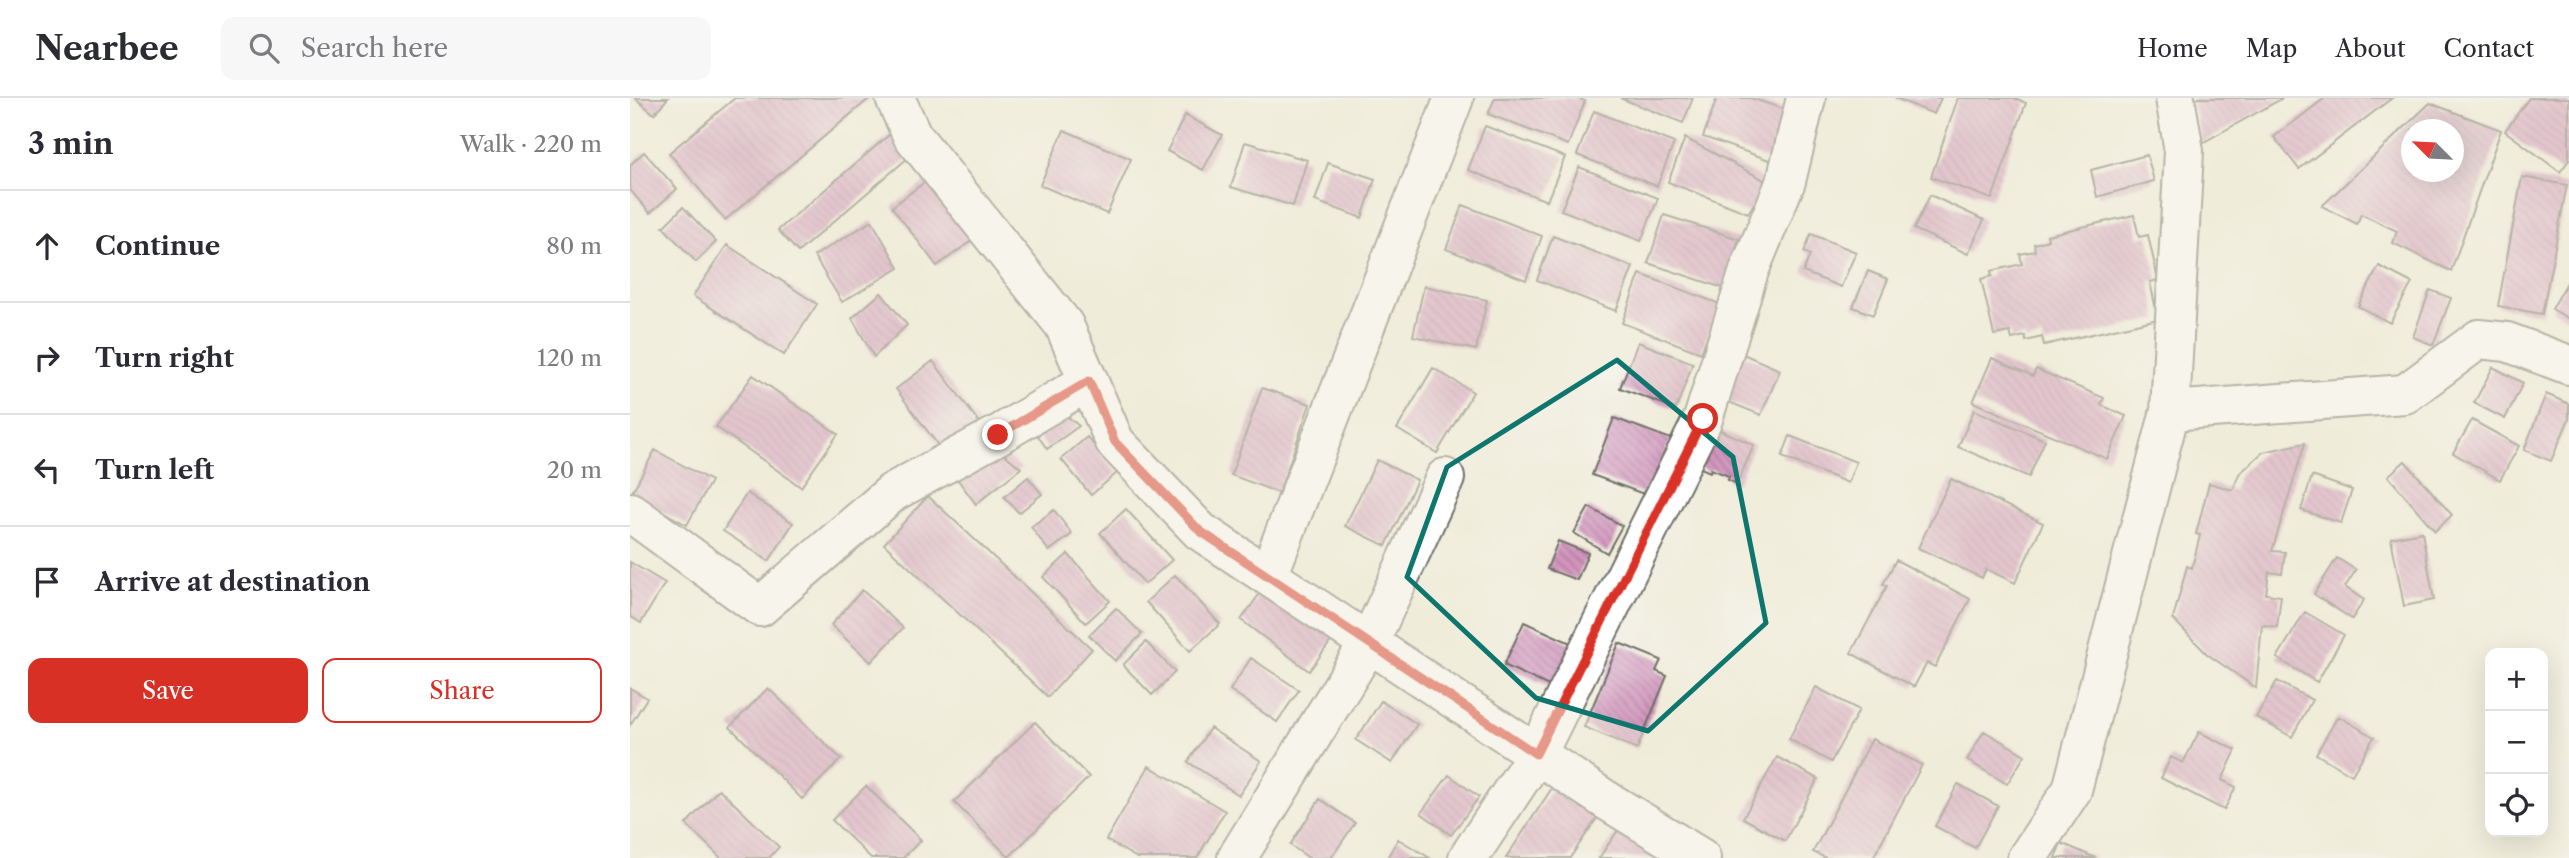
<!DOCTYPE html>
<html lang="en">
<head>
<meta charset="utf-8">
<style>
	body { margin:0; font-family:"Libre Caslon Text",serif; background:#f7f7f7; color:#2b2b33 }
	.controls { position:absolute; right:21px; bottom:21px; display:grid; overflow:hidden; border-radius:14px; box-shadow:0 7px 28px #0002 }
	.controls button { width:63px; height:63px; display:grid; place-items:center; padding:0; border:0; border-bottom:2px solid #e1e1e2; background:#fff; color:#2b2b33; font:35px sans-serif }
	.compass { position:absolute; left:1771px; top:21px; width:63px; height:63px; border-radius:50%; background:#fff; box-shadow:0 7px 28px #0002; rotate:294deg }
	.stop { position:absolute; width:21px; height:21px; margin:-16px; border:5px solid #d93025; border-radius:50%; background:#fff }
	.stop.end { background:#d93025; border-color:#fff; box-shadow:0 2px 7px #0008 }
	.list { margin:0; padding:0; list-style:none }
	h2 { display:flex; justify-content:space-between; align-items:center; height:91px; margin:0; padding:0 28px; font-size:30px }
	h2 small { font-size:23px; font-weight:400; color:#7c7c81 }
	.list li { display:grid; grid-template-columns:46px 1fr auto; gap:21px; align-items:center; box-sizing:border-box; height:112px; padding:0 28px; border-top:2px solid #e1e1e2 }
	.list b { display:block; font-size:26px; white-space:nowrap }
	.list em { font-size:23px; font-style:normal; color:#7c7c81 }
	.actions { display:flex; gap:14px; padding:21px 28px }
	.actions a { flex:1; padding:16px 0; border:2px solid #d93025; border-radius:14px; text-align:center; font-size:24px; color:#d93025 }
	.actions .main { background:#d93025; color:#fff }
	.icon { flex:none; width:38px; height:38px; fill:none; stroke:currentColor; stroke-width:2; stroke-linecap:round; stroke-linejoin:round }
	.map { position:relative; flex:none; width:1939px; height:760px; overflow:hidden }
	header { display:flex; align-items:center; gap:42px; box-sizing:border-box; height:98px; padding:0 35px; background:#fff; border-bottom:2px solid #e1e1e2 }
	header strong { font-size:33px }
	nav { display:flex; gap:38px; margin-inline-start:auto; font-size:24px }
	.search { width:490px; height:63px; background:#f7f7f7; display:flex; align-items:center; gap:18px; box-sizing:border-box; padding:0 24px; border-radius:14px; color:#7c7c81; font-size:26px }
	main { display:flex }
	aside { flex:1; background:#fff }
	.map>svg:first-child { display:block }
</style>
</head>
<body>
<header>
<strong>Nearbee</strong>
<div class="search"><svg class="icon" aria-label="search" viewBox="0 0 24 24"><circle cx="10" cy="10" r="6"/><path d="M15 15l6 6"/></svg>Search here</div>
<nav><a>Home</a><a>Map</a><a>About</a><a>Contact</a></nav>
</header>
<main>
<aside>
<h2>3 min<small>Walk · 220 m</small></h2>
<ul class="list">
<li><svg class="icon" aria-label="ahead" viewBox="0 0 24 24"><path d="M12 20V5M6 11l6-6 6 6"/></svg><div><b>Continue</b></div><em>80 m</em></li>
<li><svg class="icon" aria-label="right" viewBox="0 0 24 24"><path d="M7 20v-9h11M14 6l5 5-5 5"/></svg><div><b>Turn right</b></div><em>120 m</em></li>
<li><svg class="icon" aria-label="left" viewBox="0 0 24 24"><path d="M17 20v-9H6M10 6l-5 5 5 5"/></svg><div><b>Turn left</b></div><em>20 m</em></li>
<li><svg class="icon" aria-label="arrive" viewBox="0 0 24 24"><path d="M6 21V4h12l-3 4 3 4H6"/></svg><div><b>Arrive at destination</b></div></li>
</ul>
<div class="actions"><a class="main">Save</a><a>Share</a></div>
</aside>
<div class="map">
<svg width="1939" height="760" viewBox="0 0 1939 760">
	<defs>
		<pattern id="building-back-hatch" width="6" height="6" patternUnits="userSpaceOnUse" patternTransform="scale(1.75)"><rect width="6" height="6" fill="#d294bd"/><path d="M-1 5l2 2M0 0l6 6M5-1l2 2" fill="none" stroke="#ab799a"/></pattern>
	</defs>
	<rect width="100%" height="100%" fill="#f6f6f2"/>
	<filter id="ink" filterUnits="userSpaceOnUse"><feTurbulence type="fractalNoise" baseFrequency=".0143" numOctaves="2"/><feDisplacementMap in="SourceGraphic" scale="14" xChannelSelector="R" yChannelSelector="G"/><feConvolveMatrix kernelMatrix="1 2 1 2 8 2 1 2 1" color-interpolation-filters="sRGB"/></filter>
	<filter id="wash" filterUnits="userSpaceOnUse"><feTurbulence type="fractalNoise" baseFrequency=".00686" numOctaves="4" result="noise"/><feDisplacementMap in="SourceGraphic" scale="28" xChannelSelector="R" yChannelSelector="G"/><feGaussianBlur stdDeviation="1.57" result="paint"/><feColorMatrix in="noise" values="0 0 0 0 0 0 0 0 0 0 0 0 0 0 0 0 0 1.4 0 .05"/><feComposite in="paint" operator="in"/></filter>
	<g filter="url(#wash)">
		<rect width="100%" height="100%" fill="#f0ecda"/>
		<g id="blocks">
			<path fill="url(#building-back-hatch)" fill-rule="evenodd" d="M 5,0 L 38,0 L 24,16 Z
				M 105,0 L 240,0 L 95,122 L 39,55 Z
				M 865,0 L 947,0 L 955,3 L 938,47 L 858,16 Z
				M 990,0 L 1063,0 L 1053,25 Z
				M 1087,0 L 1121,0 L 1162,14 L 1145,64 L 1073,39 Z
				M 1265,0 L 1311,0 L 1304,16 Z
				M 1328,0 L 1383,0 L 1396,5 L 1362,101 L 1301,79 Z
				M 1561,0 L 1653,0 L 1572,45 Z
				M 1695,0 L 1762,0 L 1669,71 L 1644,39 Z
				M 1899,0 L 1939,0 L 1939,62 L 1930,74 L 1875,33 Z
				M 1800,5 L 1871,32 L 1821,173 L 1763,145 L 1767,133 L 1731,116 L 1727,126 L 1692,108 ZM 1782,32 L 1824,32 L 1824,74 L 1782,74 Z
				M 964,13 L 1044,45 L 1027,88 L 947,57 Z
				M 555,17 L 592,37 L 573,72 L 537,53 Z
				M 855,28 L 935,59 L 917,103 L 838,72 Z
				M 434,32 L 501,61 L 477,116 L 410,87 Z
				M 260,36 L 279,59 L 168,154 L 148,132 Z
				M 1055,40 L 1138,84 L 1118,115 L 1038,84 Z
				M 615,44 L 677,62 L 663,108 L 601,89 Z
				M 14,54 L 47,91 L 20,115 L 0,92 L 0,67 Z
				M 1517,57 L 1524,83 L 1467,99 L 1461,72 Z
				M 698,65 L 745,81 L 732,120 L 685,103 Z
				M 949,69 L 1028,100 L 1011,143 L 931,112 Z
				M 1892,79 L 1937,87 L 1912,216 L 1868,208 Z
				M 296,83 L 341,143 L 307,168 L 262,109 Z
				M 1300,97 L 1354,122 L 1338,156 L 1284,131 Z
				M 833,107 L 912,138 L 896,182 L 816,151 Z
				M 53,109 L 86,144 L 66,164 L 33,129 Z
				M 1034,117 L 1109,141 L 1093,190 L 1018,165 Z
				M 1504,117 L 1509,139 L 1518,137 L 1528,182 L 1520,184 L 1528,221 L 1414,247 L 1412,239 L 1396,243 L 1395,238 L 1382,241 L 1380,234 L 1364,237 L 1351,181 L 1362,178 L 1361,173 L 1392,166 L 1390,156 L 1405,153 L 1404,146 L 1418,142 L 1417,137 Z
				M 242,123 L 269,170 L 212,204 L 184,158 Z
				M 1181,136 L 1226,154 L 1211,189 L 1173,174 L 1180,157 L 1174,154 Z
				M 923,138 L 1003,169 L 986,213 L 907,182 Z
				M 97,147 L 187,206 L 154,257 L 63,198 Z
				M 1749,168 L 1782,185 L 1760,225 L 1728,208 Z
				M 1238,173 L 1258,181 L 1243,217 L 1223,209 Z
				M 1010,176 L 1090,206 L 1071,255 L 992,225 Z
				M 1939,181 L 1939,221 L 1922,211 Z
				M 794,188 L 857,202 L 846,252 L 783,238 Z
				M 1800,192 L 1821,200 L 1803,247 L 1783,239 Z
				M 251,195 L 277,227 L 244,259 L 222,220 Z
				M 1008,244 L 1063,265 L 1046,311 L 990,290 Z
				M 1106,253 L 1150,272 L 1131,317 L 1086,299 Z
				M 1362,260 L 1403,278 L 1406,271 L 1474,300 L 1471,307 L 1496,318 L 1477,361 L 1343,304 Z
				M 303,263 L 351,327 L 314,355 L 266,291 Z
				M 1863,269 L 1893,285 L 1875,321 L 1844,305 Z
				M 803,270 L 843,294 L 807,355 L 767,331 Z
				M 123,277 L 208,336 L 171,389 L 86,329 Z
				M 632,290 L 680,306 L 649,395 L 601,377 Z
				M 1916,296 L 1939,306 L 1939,321 L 1921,363 L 1894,352 Z
				M 1344,312 L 1415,342 L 1399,379 L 1328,349 Z
				M 432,314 L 449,328 L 417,351 L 404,332 Z
				M 984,320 L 1041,341 L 1019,398 L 962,377 Z
				M 1842,322 L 1889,348 L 1870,382 L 1823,355 Z
				M 1083,329 L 1124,347 L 1107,386 L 1098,382 L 1099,378 L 1081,371 L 1080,374 L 1066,368 Z
				M 1160,338 L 1226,364 L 1218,385 L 1152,359 Z
				M 457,339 L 487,375 L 461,397 L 431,361 Z
				M 1675,345 L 1642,453 L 1655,454 L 1652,476 L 1639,474 L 1636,496 L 1651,498 L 1647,529 L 1632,527 L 1626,590 L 1577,556 L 1543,521 L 1557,468 L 1562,470 L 1570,437 L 1566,436 L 1579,385 L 1603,392 L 1609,376 L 1633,354 Z
				M 25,352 L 81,383 L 57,427 L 1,396 Z
				M 369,352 L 391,370 L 346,406 L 322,374 Z
				M 747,362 L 787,382 L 756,448 L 715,428 Z
				M 1775,363 L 1822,417 L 1805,433 L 1758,378 Z
				M 1682,378 L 1722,392 L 1711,425 L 1671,412 Z
				M 398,379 L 412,396 L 389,415 L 374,399 Z
				M 1321,381 L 1413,425 L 1385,485 L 1356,471 L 1352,480 L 1288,450 Z
				M 117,395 L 163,425 L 139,463 L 93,433 Z
				M 298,398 L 462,551 L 418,599 L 254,446 Z
				M 959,409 L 992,428 L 977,455 L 944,435 Z
				M 496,411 L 542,462 L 515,486 L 470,435 Z
				M 424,412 L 442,436 L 419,453 L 401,429 Z
				M 1792,434 L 1804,502 L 1774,508 L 1761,440 Z
				M 928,443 L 958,455 L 947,482 L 917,471 Z
				M 438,456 L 480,503 L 456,525 L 413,479 Z
				M 1707,460 L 1726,472 L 1715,489 L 1734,502 L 1722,521 L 1684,496 Z
				M 1266,462 L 1340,501 L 1305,569 L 1297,565 L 1284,589 L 1221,555 L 1257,488 L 1253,486 Z
				M 0,464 L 35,485 L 11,525 L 0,518 Z
				M 545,477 L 590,526 L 560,553 L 516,504 Z
				M 638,484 L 707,535 L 679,573 L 611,522 Z
				M 232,492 L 273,530 L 241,564 L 201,527 Z
				M 486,510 L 512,536 L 485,563 L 459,537 Z
				M 1675,514 L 1714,537 L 1687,584 L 1647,560 Z
				M 894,524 L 945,547 L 925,591 L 874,567 Z
				M 516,544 L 545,574 L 522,597 L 493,567 Z
				M 989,545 L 1031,562 L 1026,573 L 1037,578 L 1007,651 L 954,629 Z
				M 621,560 L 669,592 L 647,624 L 600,592 Z
				M 1647,583 L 1682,602 L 1662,639 L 1626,619 Z
				M 1186,589 L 1229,612 L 1201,664 L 1159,641 Z
				M 0,590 L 17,600 L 0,627 Z
				M 138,590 L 211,661 L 172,701 L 100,629 Z
				M 751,603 L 787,626 L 762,665 L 726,642 Z
				M 1708,618 L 1744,639 L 1722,677 L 1686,656 Z
				M 405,624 L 459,679 L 379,759 L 324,704 Z
				M 580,630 L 631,663 L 609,697 L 558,664 Z
				M 1354,633 L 1395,657 L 1377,686 L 1337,662 Z
				M 1569,634 L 1606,652 L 1592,682 L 1606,689 L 1594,712 L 1531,680 L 1541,659 L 1553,665 Z
				M 1242,641 L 1292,667 L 1243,760 L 1196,760 L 1183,754 Z
				M 1147,659 L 1188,681 L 1155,743 L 1113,720 Z
				M 519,668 L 595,713 L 567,760 L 507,760 L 476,742 Z
				M 819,677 L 849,699 L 821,737 L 791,715 Z
				M 1328,686 L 1368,708 L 1345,750 L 1305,728 Z
				M 924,687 L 969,717 L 940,760 L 876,760 Z
				M 236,688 L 291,742 L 273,760 L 241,760 L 202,722 Z
				M 89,691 L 149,749 L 139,760 L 91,760 L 56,726 Z
				M 690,701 L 725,725 L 701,760 L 679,760 L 660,747 Z
				M 991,728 L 1034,760 L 969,760 Z
				M 768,741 L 800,760 L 757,760 Z
				M 1431,745 L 1466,760 L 1425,760 Z"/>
		</g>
	</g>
	<g filter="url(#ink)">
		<use href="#blocks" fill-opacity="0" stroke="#706f68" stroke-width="2"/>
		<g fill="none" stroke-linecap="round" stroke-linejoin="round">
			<defs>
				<path id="minor" d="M 265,0 L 282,37 L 434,227 L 485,344 L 570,433 L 976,702 L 1071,760
					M 1540,313 L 1775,296 L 1849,241 L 1877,244 L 1939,267
					M 0,414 L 130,509 L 263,394 L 368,337 L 459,283
					M 638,478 L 824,0
					M 607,760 L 739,545 L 815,380
					M 838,760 L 907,656 L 1073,321 L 1119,173 L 1156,83 L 1176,0
					M 1397,760 L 1442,692 L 1540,313 L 1554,53 L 1545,0"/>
			</defs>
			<use href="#minor" stroke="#706f68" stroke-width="42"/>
			<use href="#minor" stroke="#fff" stroke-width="38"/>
		</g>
	</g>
	<g fill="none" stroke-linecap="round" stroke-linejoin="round" filter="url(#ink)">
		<path stroke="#d93025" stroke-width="9" d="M 368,337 L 459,283 L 485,344 L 570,433 L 906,656 L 1073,321"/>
	</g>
	<path d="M0 0H1939V760H0ZM 987,262 L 1103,359 L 1136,525 L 1018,633 L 906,600 L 777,479 L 817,369 Z" fill="#f0ecda" fill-opacity=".55" fill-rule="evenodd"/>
	<path fill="none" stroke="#0f766e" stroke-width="5" stroke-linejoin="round" d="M 987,262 L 1103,359 L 1136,525 L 1018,633 L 906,600 L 777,479 L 817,369 Z"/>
</svg>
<div class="controls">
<button>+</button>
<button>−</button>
<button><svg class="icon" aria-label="locate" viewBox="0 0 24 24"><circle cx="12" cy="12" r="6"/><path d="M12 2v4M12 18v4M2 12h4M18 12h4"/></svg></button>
</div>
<svg class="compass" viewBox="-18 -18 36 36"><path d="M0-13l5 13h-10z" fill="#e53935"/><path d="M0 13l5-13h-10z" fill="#7c7c81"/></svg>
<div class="stop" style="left:1073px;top:321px"></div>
<div class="stop end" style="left:368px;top:337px"></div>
</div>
</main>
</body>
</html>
